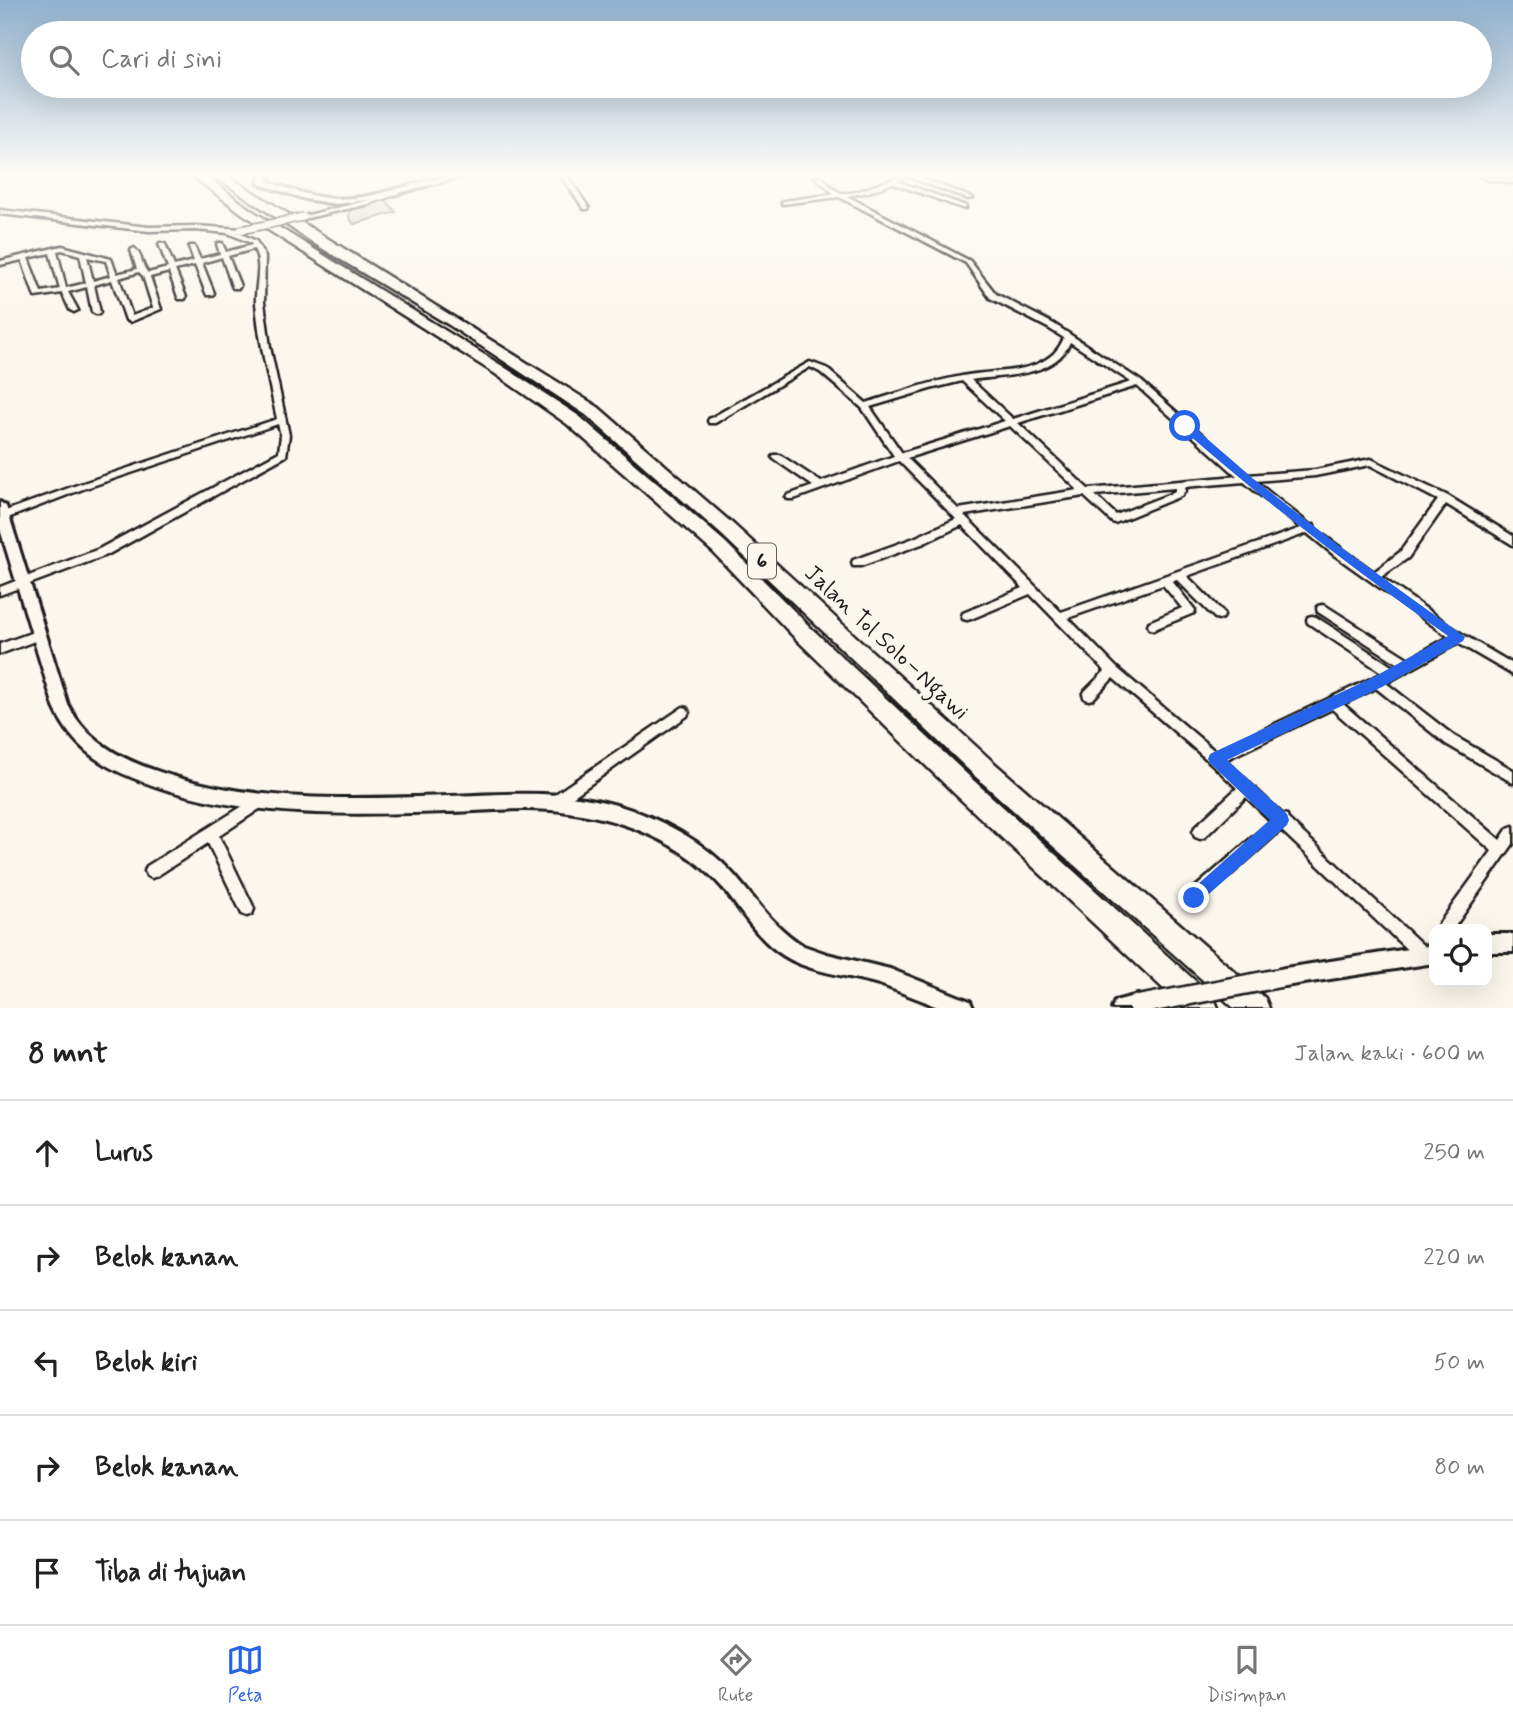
<!DOCTYPE html>
<html lang="id">
<head>
<meta charset="utf-8">
<style>
	body { margin:0; font-family:Mynerve,sans-serif; background:#f2f2f2; color:#222 }
	.controls { position:absolute; right:21px; bottom:21px; display:grid; overflow:hidden; border-radius:14px; box-shadow:0 7px 28px #0002 }
	.controls button { width:63px; height:63px; display:grid; place-items:center; padding:0; border:0; border-bottom:2px solid #e0e0e0; background:#fff; color:#222; font:35px sans-serif }
	.stop { position:absolute; width:21px; height:21px; margin:-16px; border:5px solid #2563eb; border-radius:50%; background:#fff }
	.stop.end { background:#2563eb; border-color:#fff; box-shadow:0 2px 7px #0008 }
	.list { margin:0; padding:0; list-style:none }
	h2 { display:flex; justify-content:space-between; align-items:center; height:91px; margin:0; padding:0 28px; font-size:30px }
	h2 small { font-size:23px; font-weight:400; color:#767676 }
	.list li { display:grid; grid-template-columns:46px 1fr auto; gap:21px; align-items:center; box-sizing:border-box; height:105px; padding:0 28px; border-top:2px solid #e0e0e0 }
	.list b { display:block; font-size:26px; white-space:nowrap }
	.list em { font-size:23px; font-style:normal; color:#767676 }
	.icon { flex:none; width:38px; height:38px; fill:none; stroke:currentColor; stroke-width:2; stroke-linecap:round; stroke-linejoin:round }
	.map { position:relative; flex:none; width:1513px; height:1008px; overflow:hidden }
	.search { position:absolute; background:#fff; box-shadow:0 7px 28px #0002; left:21px; right:21px; top:21px; height:77px; display:flex; align-items:center; gap:18px; box-sizing:border-box; padding:0 24px; border-radius:38px; color:#767676; font-size:26px }
	.sheet { height:616px; background:#fff }
	nav { display:flex; justify-content:space-around; align-items:center; box-sizing:border-box; height:98px; border-top:2px solid #e0e0e0; background:#fff; font-size:19px; color:#767676 }
	nav a { display:grid; justify-items:center; gap:4px }
	nav .on { color:#2563eb }
	.map>svg:first-child { display:block }
</style>
</head>
<body>
<div class="map">
<svg width="1513" height="1008" viewBox="0 0 1513 1008">
	<rect width="100%" height="100%" fill="#fbf7ec"/>
	<filter id="ink" filterUnits="userSpaceOnUse"><feTurbulence type="fractalNoise" baseFrequency=".0143" numOctaves="2"/><feDisplacementMap in="SourceGraphic" scale="14" xChannelSelector="R" yChannelSelector="G"/><feConvolveMatrix kernelMatrix="1 2 1 2 8 2 1 2 1" color-interpolation-filters="sRGB"/></filter>
	<g filter="url(#ink)">
		<path fill="#dad7ce" stroke="#7b7a75" stroke-width="2" d="M 385,200 L 396,212 L 354,224 L 349,218 L 350,210 Z"/>
		<g fill="none" stroke-linecap="round" stroke-linejoin="round">
			<defs>
				<path id="street" d="M 562,177 L 568,177 L 589,208 L 588,209 L 584,209 Z
					M 815,177 L 822,177 C 827,182 833,190 839,192 C 857,198 886,177 905,177 L 897,181 L 966,206 L 966,208 L 962,208 L 892,183 L 869,192 L 847,196 L 970,261 L 996,294 L 1054,324 L 1141,381 L 1248,475 L 1315,470 L 1371,459 L 1448,496 L 1513,536 L 1513,545 L 1446,504 L 1408,558 L 1381,577 L 1462,634 L 1513,664 L 1513,675 L 1458,643 L 1386,683 L 1454,736 L 1513,770 L 1513,783 L 1446,744 L 1376,688 L 1343,704 L 1500,840 L 1508,828 L 1513,826 L 1513,844 L 1453,929 L 1437,929 L 1439,924 L 1492,851 L 1332,709 L 1225,760 L 1282,814 L 1287,815 L 1288,819 L 1428,950 L 1430,955 L 1428,960 L 1423,962 L 1418,960 L 1281,830 L 1199,903 L 1194,905 L 1189,903 L 1187,898 L 1189,893 L 1271,821 L 1246,797 L 1205,837 L 1200,839 L 1195,837 L 1193,832 L 1195,827 L 1237,788 L 1211,763 L 1113,678 L 1093,699 L 1089,700 L 1085,699 L 1083,695 L 1085,691 L 1105,671 L 1030,594 L 971,619 L 967,620 L 963,619 L 962,616 L 963,613 L 1023,588 L 962,525 L 922,544 L 861,566 L 853,566 L 852,563 L 853,560 L 914,538 L 956,519 L 899,461 L 794,499 L 788,499 L 786,497 L 788,495 L 813,486 L 774,459 L 772,457 L 774,455 L 780,455 L 821,482 L 894,456 L 862,408 L 820,372 L 810,367 L 715,423 L 709,423 L 708,421 L 709,419 L 810,362 L 826,368 L 866,403 C 898,393 929,382 962,376 C 986,371 1014,373 1037,364 C 1051,358 1058,351 1064,338 L 1048,328 L 990,298 L 966,263 L 839,197 L 782,204 L 782,202 L 784,201 L 834,194 ZM 1070,342 L 1131,382 L 1013,419 L 971,380 C 1003,375 1055,378 1070,342 ZM 962,381 L 1005,421 L 902,453 L 870,407 L 930,389 ZM 1137,386 L 1237,476 L 1088,489 L 1018,423 ZM 1010,426 L 1078,490 L 958,509 L 907,458 ZM 1370,465 L 1438,500 L 1400,552 L 1374,572 L 1315,529 L 1314,525 L 1310,525 L 1255,481 L 1315,476 ZM 1244,482 L 1301,528 L 1061,612 L 964,515 L 1084,496 L 1112,522 L 1115,523 L 1181,496 L 1186,490 L 1184,487 ZM 1175,488 L 1175,492 L 1116,515 L 1095,495 ZM 1307,533 L 1334,555 L 1449,637 L 1409,659 L 1326,606 L 1322,605 L 1318,606 L 1317,609 L 1318,612 L 1399,664 L 1393,667 L 1316,617 L 1312,616 L 1308,617 L 1307,620 L 1308,623 L 1383,673 L 1216,752 L 1117,668 L 1068,618 L 1163,585 L 1182,608 L 1149,622 L 1148,625 L 1149,628 L 1153,630 L 1157,628 L 1194,613 L 1195,610 L 1172,581 L 1177,580 L 1215,618 L 1219,619 L 1223,618 L 1224,615 L 1223,612 L 1187,576 Z
					M 909,177 L 919,177 L 973,198 L 968,199 Z
					M 1481,177 L 1513,179 L 1513,183 L 1484,179 Z
					M 390,193 L 393,195 L 392,196 L 369,204 L 303,219 L 300,217 L 365,201 Z
					M 0,210 L 149,227 L 195,226 L 243,229 L 243,231 L 237,232 L 256,241 L 265,257 L 264,302 L 270,347 L 289,435 L 286,456 L 107,555 L 0,595 L 0,587 L 99,549 L 279,452 L 281,435 L 278,424 L 83,489 L 0,521 L 0,513 L 77,485 L 277,419 C 269,381 259,342 256,303 C 255,285 263,265 254,249 L 228,256 L 240,286 L 239,288 L 233,288 L 232,286 L 222,257 L 202,263 L 214,293 L 213,295 L 207,295 L 206,293 L 195,265 L 175,270 L 186,297 L 185,299 L 179,299 L 178,297 L 169,272 L 150,277 L 161,309 L 130,322 L 126,320 L 112,280 L 94,285 L 100,312 L 99,314 L 96,314 L 92,312 L 87,287 L 68,292 L 78,310 L 74,312 L 70,310 L 62,293 L 35,297 L 22,260 L 0,265 L 0,261 L 62,246 L 111,259 L 117,274 L 137,269 L 131,250 L 134,248 C 142,253 141,266 148,273 L 168,268 L 159,244 L 160,243 L 165,244 L 174,266 L 194,261 L 189,247 L 190,246 L 194,246 L 200,259 L 220,254 L 217,244 L 218,243 L 222,243 L 226,252 L 252,245 L 251,243 L 228,233 L 195,230 L 149,231 L 0,214 ZM 62,250 L 80,255 L 86,283 L 66,288 L 57,251 ZM 50,253 L 60,289 L 41,292 L 28,258 ZM 87,257 L 106,261 L 111,276 L 93,281 ZM 139,272 L 143,276 L 153,308 L 132,316 L 119,278 Z
					M 39,630 L 43,632 L 45,635 L 43,638 L 0,654 L 0,644 Z
					M 683,707 L 687,708 L 689,712 L 687,716 L 558,807 L 553,809 L 548,807 L 547,803 L 548,799 Z
					M 259,796 L 264,798 L 265,802 L 264,806 L 219,836 L 252,904 L 254,909 L 252,914 L 247,916 L 242,914 L 208,843 L 157,876 L 152,878 L 147,876 L 145,871 L 147,866 Z"/>
				<path id="secondary" d="M 262,177 L 270,177 L 267,181 C 314,199 339,205 389,191 C 412,185 434,177 459,177 L 381,198 L 336,204 L 305,199 L 259,184 L 258,182 Z
					M 0,502 L 6,506 L 68,705 C 89,745 127,762 169,775 C 259,803 355,799 448,796 C 505,794 561,789 616,805 C 660,818 704,841 734,875 C 756,900 774,928 804,946 L 827,954 L 890,969 L 970,1001 L 973,1008 C 963,1008 951,1008 941,1008 C 935,1007 928,1002 921,1000 C 908,995 895,990 882,985 C 847,974 807,974 777,951 C 754,934 740,909 722,887 C 683,843 625,819 568,812 C 528,806 487,811 447,812 C 352,815 256,818 164,789 C 114,773 76,756 54,707 L 0,529 Z
					M 1487,934 L 1513,934 L 1513,952 L 1487,952 Z
					M 1434,945 L 1434,963 L 1285,986 L 1278,984 L 1276,977 L 1278,970 L 1285,968 Z
					M 1138,995 L 1145,998 L 1148,1005 L 1146,1008 L 1112,1008 L 1115,1001 Z"/>
				<path id="highway" d="M 194,177 L 207,177 L 251,210 L 504,367 L 579,416 L 725,542 L 810,627 L 972,779 L 1214,998 L 1218,1008 L 1184,1008 L 956,795 L 796,639 L 713,552 L 567,424 L 494,373 L 243,214 Z
					M 216,177 L 229,177 L 598,407 L 734,525 L 992,761 L 1265,998 L 1269,1008 L 1234,1008 L 976,777 L 722,535 L 586,415 L 449,325 L 315,244 Z"/>
			</defs>
			<use href="#street" stroke="#1c1c1c" stroke-width="5"/>
			<use href="#secondary" stroke="#1c1c1c" stroke-width="6"/>
			<use href="#highway" stroke="#1c1c1c" stroke-width="5"/>
			<use href="#street" fill="#fbf7ec" fill-rule="evenodd"/>
			<use href="#secondary" fill="#fbf7ec" fill-rule="evenodd"/>
			<use href="#highway" fill="#fbf7ec" fill-rule="evenodd"/>
			<defs>
				<path id="street-bridge" d="M 241,230 L 303,217"/>
				<path id="secondary-bridge" d="M 1138,1005 L 1285,977"/>
			</defs>
			<use href="#street-bridge" stroke="#1c1c1c" stroke-width="10" stroke-linecap="butt"/>
			<use href="#secondary-bridge" stroke="#1c1c1c" stroke-width="23" stroke-linecap="butt"/>
			<use href="#street-bridge" stroke="#fbf7ec" stroke-width="7"/>
			<use href="#secondary-bridge" stroke="#fbf7ec" stroke-width="18"/>
		</g>
	</g>
	<linearGradient id="sky" x2="0" y2="1"><stop stop-color="#91b1cd"/><stop offset="0.55" stop-color="#fdfbf6"/><stop offset="1" stop-color="#fdfbf6" stop-opacity="0"/></linearGradient>
	<rect width="1513" height="319" fill="url(#sky)"/>
	<path fill="#2563eb" d="M 1181,423 L 1189,423 L 1251,477 L 1343,549 L 1465,637 L 1463,641 L 1382,687 L 1227,760 L 1287,814 L 1289,820 L 1287,825 L 1194,907 L 1188,904 L 1186,898 L 1188,893 L 1270,820 L 1210,763 L 1208,759 L 1210,754 L 1372,678 L 1448,636 C 1355,570 1266,503 1181,428 Z"/>
	<g text-anchor="middle" dominant-baseline="central" stroke-width="6" stroke-linejoin="round" paint-order="stroke">
		<rect fill="#fbf7ec" stroke="#5f5e5a" stroke-width="2" x="748" y="543.5" width="28" height="35" rx="5"/>
		<g font-size="21" font-weight="bold" fill="#1c1c1c">
			<text x="762" y="561">6</text>
		</g>
		<g font-size="23" fill="#1c1c1c" stroke="#fbf7ec">
			<text transform="translate(886 643) rotate(43)">Jalan Tol Solo–Ngawi</text>
		</g>
	</g>
</svg>
<div class="controls">
<button><svg class="icon" aria-label="locate" viewBox="0 0 24 24"><circle cx="12" cy="12" r="6"/><path d="M12 2v4M12 18v4M2 12h4M18 12h4"/></svg></button>
</div>
<div class="stop" style="left:1185px;top:426px"></div>
<div class="stop end" style="left:1194px;top:898px"></div>
<div class="search"><svg class="icon" aria-label="search" viewBox="0 0 24 24"><circle cx="10" cy="10" r="6"/><path d="M15 15l6 6"/></svg>Cari di sini</div>
</div>
<section class="sheet">
<h2>8 mnt<small>Jalan kaki · 600 m</small></h2>
<ul class="list">
<li><svg class="icon" aria-label="ahead" viewBox="0 0 24 24"><path d="M12 20V5M6 11l6-6 6 6"/></svg><div><b>Lurus</b></div><em>250 m</em></li>
<li><svg class="icon" aria-label="right" viewBox="0 0 24 24"><path d="M7 20v-9h11M14 6l5 5-5 5"/></svg><div><b>Belok kanan</b></div><em>220 m</em></li>
<li><svg class="icon" aria-label="left" viewBox="0 0 24 24"><path d="M17 20v-9H6M10 6l-5 5 5 5"/></svg><div><b>Belok kiri</b></div><em>50 m</em></li>
<li><svg class="icon" aria-label="right" viewBox="0 0 24 24"><path d="M7 20v-9h11M14 6l5 5-5 5"/></svg><div><b>Belok kanan</b></div><em>80 m</em></li>
<li><svg class="icon" aria-label="arrive" viewBox="0 0 24 24"><path d="M6 21V4h12l-3 4 3 4H6"/></svg><div><b>Tiba di tujuan</b></div></li>
</ul>
</section>
<nav>
<a class="on"><svg class="icon" aria-label="map" viewBox="0 0 24 24"><path d="M3 6l6-2 6 2 6-2v14l-6 2-6-2-6 2zM9 4v14M15 6v14"/></svg>Peta</a>
<a><svg class="icon" aria-label="directions" viewBox="0 0 24 24"><path d="M12 3l9 9-9 9-9-9zM9 14v-3h6M13 9l2 2-2 2"/></svg>Rute</a>
<a><svg class="icon" aria-label="saved" viewBox="0 0 24 24"><path d="M7 4h10v16l-5-4-5 4z"/></svg>Disimpan</a>
</nav>
</body>
</html>
